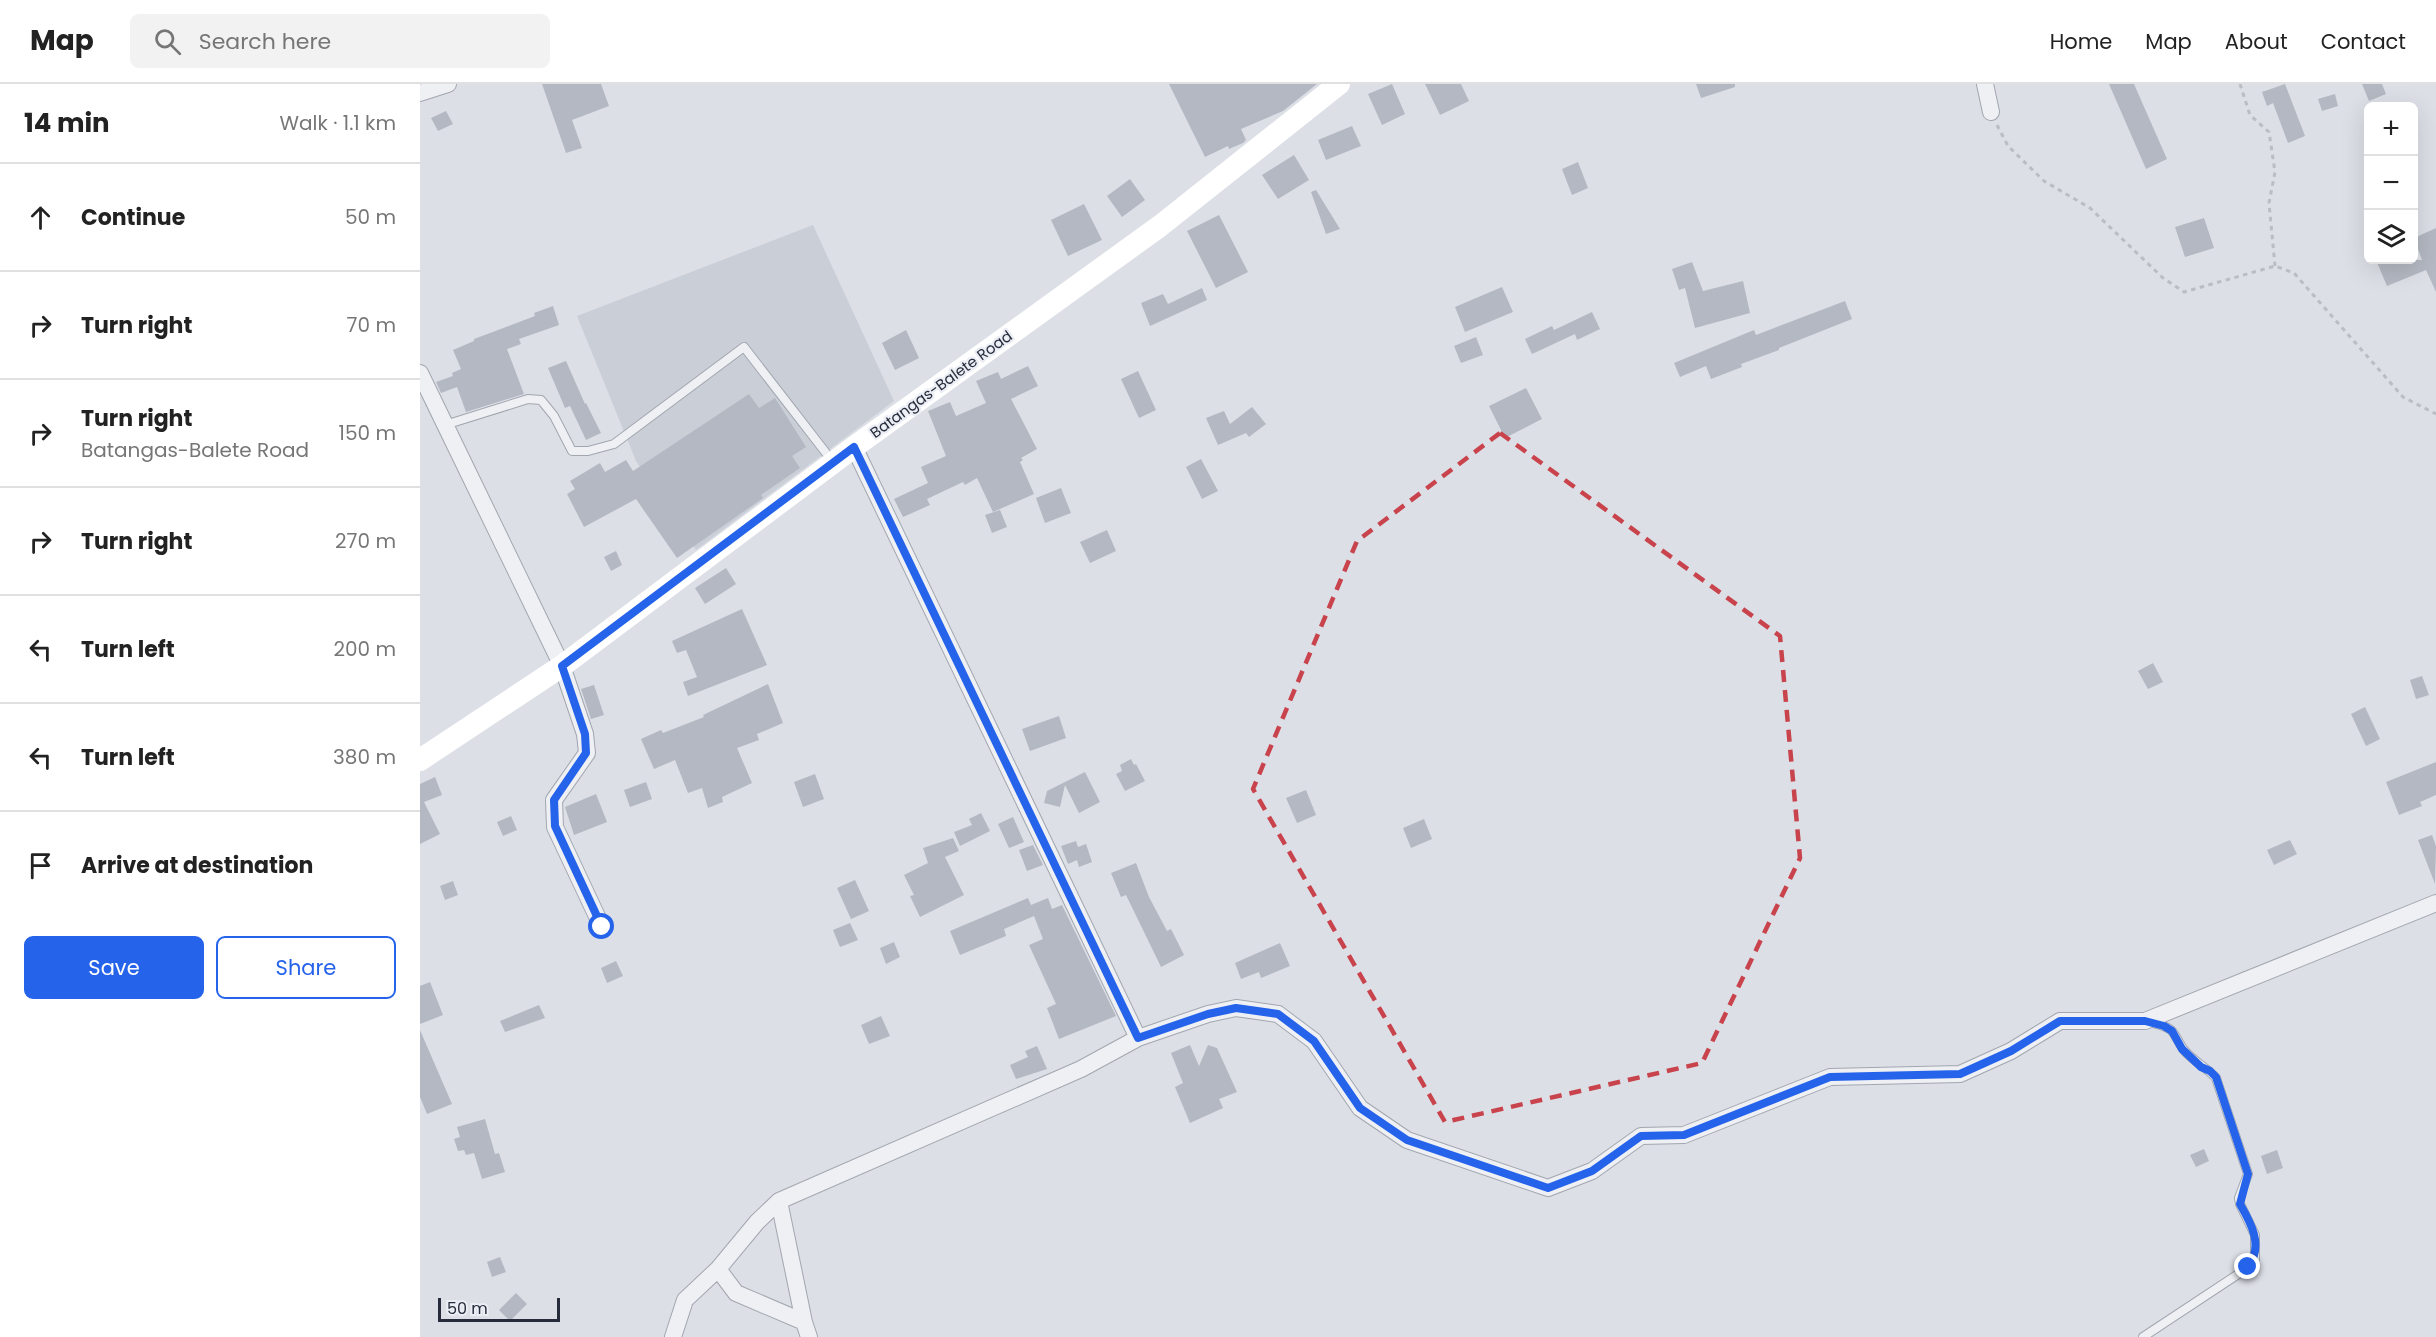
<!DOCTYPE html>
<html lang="en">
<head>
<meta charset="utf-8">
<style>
	body { margin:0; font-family:Poppins,sans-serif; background:#f2f2f2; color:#222 }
	.controls { position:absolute; right:18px; top:18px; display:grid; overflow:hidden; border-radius:9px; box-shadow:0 6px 24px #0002 }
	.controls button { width:54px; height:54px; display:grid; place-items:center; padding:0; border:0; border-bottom:2px solid #e0e0e0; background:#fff; color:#222; font:30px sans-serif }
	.scale { position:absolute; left:18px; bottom:15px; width:122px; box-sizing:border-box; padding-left:6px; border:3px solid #262c3b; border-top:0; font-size:16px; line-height:21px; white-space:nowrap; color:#262c3b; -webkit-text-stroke:4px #ebeef4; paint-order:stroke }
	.stop { position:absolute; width:18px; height:18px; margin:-14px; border:4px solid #2563eb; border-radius:50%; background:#fff }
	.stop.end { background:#2563eb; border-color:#fff; box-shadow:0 2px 6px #0008 }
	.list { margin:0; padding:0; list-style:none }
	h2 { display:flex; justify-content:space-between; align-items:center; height:78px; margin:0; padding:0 24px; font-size:26px }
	h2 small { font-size:20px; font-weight:400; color:#767676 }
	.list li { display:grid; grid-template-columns:39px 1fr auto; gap:18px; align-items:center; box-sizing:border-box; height:108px; padding:0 24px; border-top:2px solid #e0e0e0 }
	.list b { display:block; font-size:22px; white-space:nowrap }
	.list p { margin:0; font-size:20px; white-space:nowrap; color:#767676 }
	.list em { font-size:20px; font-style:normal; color:#767676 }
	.actions { display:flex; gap:12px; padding:18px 24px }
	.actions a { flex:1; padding:14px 0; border:2px solid #2563eb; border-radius:9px; text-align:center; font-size:21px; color:#2563eb }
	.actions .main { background:#2563eb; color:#fff }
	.icon { flex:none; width:33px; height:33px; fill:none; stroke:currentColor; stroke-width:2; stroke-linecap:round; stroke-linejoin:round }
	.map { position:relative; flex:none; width:2016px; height:1253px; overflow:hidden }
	header { display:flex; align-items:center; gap:36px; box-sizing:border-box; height:84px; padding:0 30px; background:#fff; border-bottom:2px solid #e0e0e0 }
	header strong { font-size:28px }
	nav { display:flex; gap:33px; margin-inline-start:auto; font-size:21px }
	.search { width:420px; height:54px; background:#f2f2f2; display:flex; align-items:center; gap:15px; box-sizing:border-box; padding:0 21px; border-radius:9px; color:#767676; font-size:22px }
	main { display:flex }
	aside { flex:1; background:#fff }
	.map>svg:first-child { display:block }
</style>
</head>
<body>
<header>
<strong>Map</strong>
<div class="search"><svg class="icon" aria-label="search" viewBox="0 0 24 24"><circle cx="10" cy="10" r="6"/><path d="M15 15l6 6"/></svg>Search here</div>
<nav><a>Home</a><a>Map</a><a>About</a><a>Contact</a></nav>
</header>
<main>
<aside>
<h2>14 min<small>Walk · 1.1 km</small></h2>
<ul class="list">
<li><svg class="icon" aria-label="ahead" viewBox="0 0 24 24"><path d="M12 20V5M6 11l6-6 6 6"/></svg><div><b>Continue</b></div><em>50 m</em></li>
<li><svg class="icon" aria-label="right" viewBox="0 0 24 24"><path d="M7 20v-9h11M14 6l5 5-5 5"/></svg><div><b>Turn right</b></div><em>70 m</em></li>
<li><svg class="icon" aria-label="right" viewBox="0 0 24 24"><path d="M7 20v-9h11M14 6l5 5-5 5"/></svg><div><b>Turn right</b><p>Batangas-Balete Road</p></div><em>150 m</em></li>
<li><svg class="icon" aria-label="right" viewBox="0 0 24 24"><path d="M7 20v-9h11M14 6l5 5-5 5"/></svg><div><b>Turn right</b></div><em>270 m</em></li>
<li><svg class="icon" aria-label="left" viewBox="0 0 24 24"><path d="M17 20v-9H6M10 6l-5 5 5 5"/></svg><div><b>Turn left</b></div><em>200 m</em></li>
<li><svg class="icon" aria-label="left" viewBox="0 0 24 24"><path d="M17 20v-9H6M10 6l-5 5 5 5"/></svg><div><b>Turn left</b></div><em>380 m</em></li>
<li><svg class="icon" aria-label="arrive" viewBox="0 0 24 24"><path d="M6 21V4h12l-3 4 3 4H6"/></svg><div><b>Arrive at destination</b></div></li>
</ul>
<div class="actions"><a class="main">Save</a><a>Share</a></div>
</aside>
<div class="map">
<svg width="2016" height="1253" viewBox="0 0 2016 1253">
	<rect width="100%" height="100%" fill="#dcdfe6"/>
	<path fill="#caced7" d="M 393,141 L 474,317 L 276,466 L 216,377 L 157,232 Z"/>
	<path fill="#b3b8c2" d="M 122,0 L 181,0 L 189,22 L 152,36 L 162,64 L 146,69 Z
		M 749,0 L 897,0 L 863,27 L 821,45 L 826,56 L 823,59 L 809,65 L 808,62 L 785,73 Z
		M 972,0 L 985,30 L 962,41 L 948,10 Z
		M 1005,0 L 1041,0 L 1049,17 L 1020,31 Z
		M 1276,0 L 1315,0 L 1315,3 L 1281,14 Z
		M 1689,0 L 1714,0 L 1747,75 L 1726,85 Z
		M 1865,0 L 1885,52 L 1868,59 L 1853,19 L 1847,22 L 1842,8 Z
		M 1942,0 L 1962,0 L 1966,10 L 1949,17 Z
		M 1915,10 L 1918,22 L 1902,27 L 1898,15 Z
		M 26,27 L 33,40 L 18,47 L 11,34 Z
		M 932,42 L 941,62 L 906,76 L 898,56 Z
		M 874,71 L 889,96 L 858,115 L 842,91 Z
		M 1158,78 L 1168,104 L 1152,111 L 1142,85 Z
		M 710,95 L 725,116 L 702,133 L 687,112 Z
		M 896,106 L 920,145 L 906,150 L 891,108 Z
		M 664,120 L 682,156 L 648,172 L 631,136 Z
		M 799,131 L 828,188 L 796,204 L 767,147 Z
		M 1784,134 L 1794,164 L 1765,173 L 1755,143 Z
		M 2016,144 L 2016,208 L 2006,186 L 1967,202 L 1956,176 L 2002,176 L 1994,154 Z
		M 1272,178 L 1283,207 L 1323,197 L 1330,229 L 1275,244 L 1265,204 L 1259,206 L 1252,185 Z
		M 1082,203 L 1093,228 L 1045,248 L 1035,223 Z
		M 782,204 L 787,216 L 730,242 L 721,219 L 743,210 L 748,220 Z
		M 1425,217 L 1432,235 L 1359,264 L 1359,266 L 1321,280 L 1322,283 L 1291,295 L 1286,282 L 1260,293 L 1254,279 L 1334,246 L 1336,251 Z
		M 133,222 L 139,241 L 99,255 L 101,260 L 87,265 L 104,310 L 46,328 L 37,303 L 21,309 L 16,298 L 33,292 L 32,289 L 41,285 L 33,266 L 54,257 L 54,255 L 115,232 L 114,229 Z
		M 1172,228 L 1180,245 L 1157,256 L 1155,250 L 1112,270 L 1105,255 L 1132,242 L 1134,246 Z
		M 486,246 L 499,274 L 475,286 L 462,259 Z
		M 1056,253 L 1063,271 L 1041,279 L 1034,262 Z
		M 146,277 L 165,320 L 166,319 L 181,349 L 166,356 L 150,322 L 145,324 L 128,284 Z
		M 608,282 L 618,302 L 591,315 L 617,365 L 601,374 L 603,376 L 600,378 L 614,410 L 573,428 L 557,394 L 545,401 L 543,398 L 507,415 L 510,421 L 483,433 L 474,415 L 508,399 L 501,383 L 526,372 L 508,327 L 530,318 L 536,332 L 566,319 L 556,297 L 578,288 L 581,295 Z
		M 718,287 L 736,326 L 719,334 L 701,295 Z
		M 1106,304 L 1122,335 L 1085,354 L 1069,322 Z
		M 329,310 L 339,324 L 355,314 L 386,363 L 372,372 L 380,384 L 341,411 L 343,414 L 257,474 L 216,415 L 164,443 L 147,410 L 155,405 L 150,397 L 180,379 L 185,388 L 206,376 L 213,387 Z
		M 832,323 L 846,340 L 829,353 L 826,349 L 798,361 L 786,334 L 804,327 L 810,340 Z
		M 781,375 L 798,407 L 782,415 L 766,383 Z
		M 641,404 L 651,429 L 625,439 L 616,414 Z
		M 580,426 L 587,443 L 572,449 L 565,431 Z
		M 687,446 L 696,467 L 670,479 L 660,458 Z
		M 196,467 L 202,481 L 191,487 L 184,473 Z
		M 306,484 L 316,500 L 285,520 L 275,504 Z
		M 322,525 L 347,581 L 268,612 L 263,598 L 277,593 L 266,566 L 257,569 L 252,557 Z
		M 1733,579 L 1743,598 L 1728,605 L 1718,587 Z
		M 2002,592 L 2009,611 L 1996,615 L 1990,596 Z
		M 348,600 L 363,639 L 337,650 L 339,656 L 317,664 L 332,699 L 302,713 L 303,718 L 288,724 L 282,704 L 268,709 L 255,676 L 234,685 L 221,655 L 241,646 L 243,649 L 284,633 L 283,631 Z
		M 174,601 L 184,631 L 171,635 L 161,605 Z
		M 1945,623 L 1960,655 L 1946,662 L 1931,630 Z
		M 639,632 L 646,654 L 610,667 L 602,645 Z
		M 711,675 L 714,681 L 716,680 L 725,697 L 705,707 L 696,690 L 702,687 L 700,681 Z
		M 2016,678 L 2016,711 L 2000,718 L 2002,722 L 1979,731 L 1966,698 Z
		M 665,688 L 680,718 L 659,729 L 645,701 L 640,723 L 624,719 L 627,707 Z
		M 395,690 L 404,715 L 383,723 L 374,698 Z
		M 15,693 L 22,711 L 4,718 L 20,750 L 0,760 L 0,700 Z
		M 226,698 L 232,715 L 210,723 L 204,706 Z
		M 886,706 L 896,731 L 877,739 L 866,714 Z
		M 176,710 L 187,738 L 154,751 L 145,723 Z
		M 561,729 L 570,747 L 540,762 L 534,748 L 552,741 L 549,735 Z
		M 91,732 L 97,746 L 83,752 L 77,738 Z
		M 593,733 L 604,758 L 589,764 L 578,740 Z
		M 1004,735 L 1012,755 L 991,764 L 983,744 Z
		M 2012,751 L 2016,762 L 2015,800 L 1998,756 Z
		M 533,754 L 539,767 L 525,773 L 544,811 L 500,833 L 490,812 L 494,811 L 484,791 L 508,779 L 503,764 Z
		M 1870,756 L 1877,770 L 1854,781 L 1847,766 Z
		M 656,757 L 658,763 L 666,760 L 672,778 L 659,783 L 657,776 L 648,780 L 641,762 Z
		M 613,761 L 623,781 L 607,787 L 599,766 Z
		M 716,779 L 729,813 L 747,847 L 751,845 L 764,871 L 741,883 L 706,811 L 701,813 L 691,789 Z
		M 435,796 L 449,827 L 431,835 L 417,804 Z
		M 33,797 L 38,811 L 25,816 L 20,802 Z
		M 608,814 L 611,821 L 628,814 L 632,825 L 642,821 L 696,932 L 639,955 L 627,924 L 636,920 L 609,861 L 623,855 L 614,832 L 584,845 L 586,852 L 540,871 L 530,847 Z
		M 430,839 L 438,856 L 420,863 L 413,846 Z
		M 474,858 L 480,873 L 466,880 L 460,864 Z
		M 860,859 L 870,882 L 841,894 L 839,888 L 821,895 L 815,879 Z
		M 196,877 L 203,892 L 187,899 L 181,884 Z
		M 10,898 L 23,931 L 0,940 L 0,902 Z
		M 119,921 L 125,934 L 85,948 L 80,937 Z
		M 461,932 L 470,952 L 449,960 L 441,941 Z
		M 0,946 L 32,1020 L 7,1030 L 0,1013 Z
		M 770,961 L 779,982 L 788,961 L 797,964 L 817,1008 L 799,1015 L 803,1024 L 770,1039 L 755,1003 L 763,999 L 751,969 Z
		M 617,962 L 627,985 L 596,995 L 590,981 L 608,973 L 605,967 Z
		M 65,1035 L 75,1070 L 79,1069 L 85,1088 L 62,1095 L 54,1069 L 46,1071 L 44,1066 L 38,1067 L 34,1055 L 40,1053 L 37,1043 Z
		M 1784,1065 L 1789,1077 L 1776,1083 L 1770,1071 Z
		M 1857,1066 L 1863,1084 L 1847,1090 L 1841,1072 Z
		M 80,1173 L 86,1188 L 72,1193 L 67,1178 Z
		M 96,1209 L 107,1220 L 90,1237 L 79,1226 Z"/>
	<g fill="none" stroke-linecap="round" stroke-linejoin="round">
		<defs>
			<path id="service" d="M 25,341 L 108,315 L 121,316 L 134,332 L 152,367 L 168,367 L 194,360 L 324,263 L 413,378
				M 1723,1253 L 1829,1183 L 1835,1175 L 1835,1151 L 1820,1120 L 1819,1114 L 1828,1090 L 1796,994 C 1786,983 1773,977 1764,966 C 1759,960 1756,951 1751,946 C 1745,941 1736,940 1729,938"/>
			<path id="minor" d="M 1565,0 L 1571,28
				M 0,9 L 28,0
				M 0,289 L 142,582 L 165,650 L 167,669 L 134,716 L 135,743 L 182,843
				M 434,363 L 718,954
				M 359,1117 L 384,1238 L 389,1253
				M 298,1185 L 316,1209 L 384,1238
				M 253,1253 L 265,1216 L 298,1185 L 337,1138 L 359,1117 L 661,985 L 718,954 L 788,930 L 816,924 L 858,930 L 894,957 L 940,1024 L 987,1056 L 1128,1104 L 1172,1087 L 1221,1052 L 1264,1051 L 1410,993 L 1540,990 L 1591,967 L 1640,937 L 1725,937 L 2016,819"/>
		</defs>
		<use href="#service" stroke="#a2a6af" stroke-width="10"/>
		<use href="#minor" stroke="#a2a6af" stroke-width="18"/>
		<path stroke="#babdc4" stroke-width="3" stroke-dasharray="4.5 4.5" stroke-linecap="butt" d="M 1820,0 L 1830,31 L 1849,48 L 1855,88 L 1849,119 L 1855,182
			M 1577,41 L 1588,62 L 1624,97 L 1670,124 L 1743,194 L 1764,208 L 1855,182 L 1874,189 L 1983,313 L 2016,330"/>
		<use href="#service" stroke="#eef0f4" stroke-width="8"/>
		<use href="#minor" stroke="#eef0f4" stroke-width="16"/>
		<path stroke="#fff" stroke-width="22" d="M 0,676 L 142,582 L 434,363 L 740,142 L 919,0"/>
	</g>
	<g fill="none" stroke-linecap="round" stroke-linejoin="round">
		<path stroke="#2563eb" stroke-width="8" d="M 182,843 L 135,742 L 134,716 L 166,669 L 165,650 L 142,582 L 434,363 L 718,954 L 788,930 L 816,924 L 858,930 L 894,957 L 940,1024 L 987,1056 L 1128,1104 L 1172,1087 L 1221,1052 L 1264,1051 L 1410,993 L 1540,990 L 1591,967 L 1640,937 L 1725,937 L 1744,942 L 1752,947 L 1762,965 L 1781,983 L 1790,987 L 1796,993 L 1828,1090 L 1820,1120 C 1831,1139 1844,1162 1828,1183"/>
	</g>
	<path fill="none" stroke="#c9434c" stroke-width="4.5" stroke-dasharray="12 8" stroke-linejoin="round" d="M 1080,349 L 1360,552 L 1380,774 L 1282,979 L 1025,1038 L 833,705 L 937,457 Z"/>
	<g text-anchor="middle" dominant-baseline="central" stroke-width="4.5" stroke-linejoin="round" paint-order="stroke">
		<g font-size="15" fill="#262c3b" stroke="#ebeef4">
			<text transform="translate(521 300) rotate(-36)">Batangas-Balete Road</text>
		</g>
	</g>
</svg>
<div class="controls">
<button>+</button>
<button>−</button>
<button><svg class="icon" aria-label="layers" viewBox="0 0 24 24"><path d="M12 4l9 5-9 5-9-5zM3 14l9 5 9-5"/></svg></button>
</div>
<div class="scale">50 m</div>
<div class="stop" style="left:182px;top:843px"></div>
<div class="stop end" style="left:1828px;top:1183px"></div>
</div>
</main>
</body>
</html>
